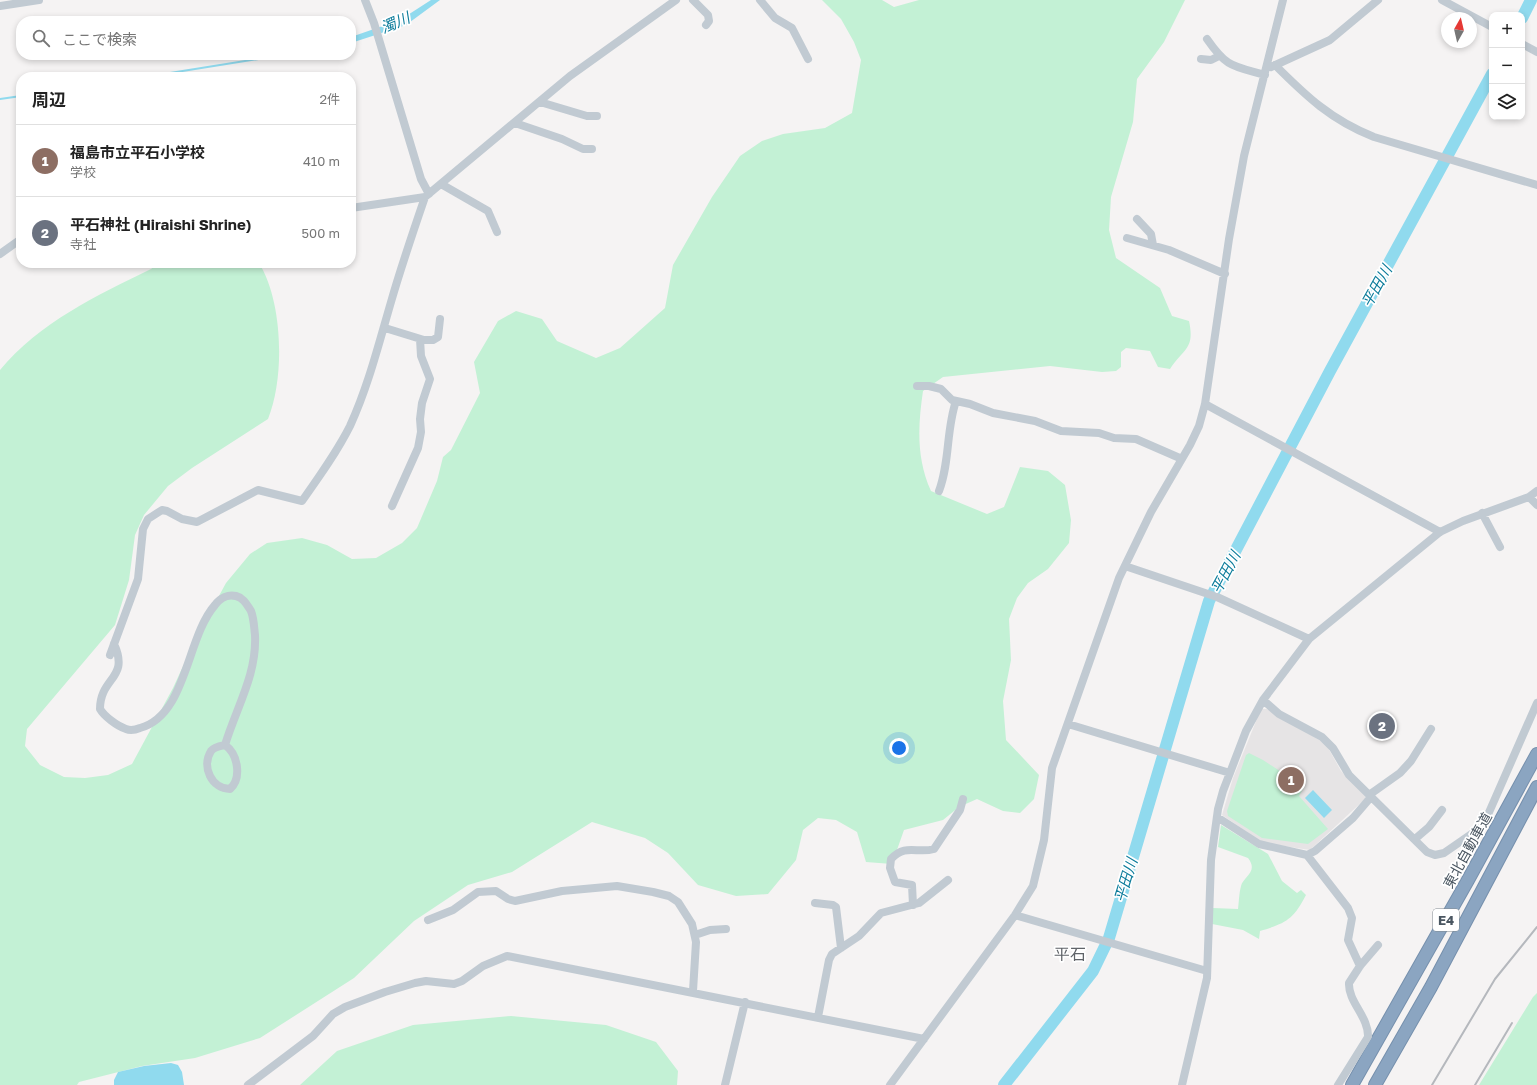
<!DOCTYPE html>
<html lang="ja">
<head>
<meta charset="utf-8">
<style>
	body { margin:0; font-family:"Golos Text","Noto Sans JP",sans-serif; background:#f6f6f6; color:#222 }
	.controls { position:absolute; right:12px; top:12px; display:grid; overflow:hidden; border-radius:8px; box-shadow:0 2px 6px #0003 }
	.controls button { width:36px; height:36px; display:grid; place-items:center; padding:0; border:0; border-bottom:1px solid #e0e0e0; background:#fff; color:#222; font:20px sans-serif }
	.compass { position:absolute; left:1441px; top:12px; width:36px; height:36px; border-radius:50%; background:#fff; box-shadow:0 2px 6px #0003; rotate:8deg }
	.you { position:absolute; left:899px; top:748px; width:14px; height:14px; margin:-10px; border:3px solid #fff; border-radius:50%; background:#1a73e8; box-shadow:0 0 0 6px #1a73e833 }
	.badge { display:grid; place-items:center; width:26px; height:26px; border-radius:50%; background:#1a73e8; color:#fff; font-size:13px; font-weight:700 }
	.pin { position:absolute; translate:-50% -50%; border:2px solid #fff; box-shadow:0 1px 4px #0006 }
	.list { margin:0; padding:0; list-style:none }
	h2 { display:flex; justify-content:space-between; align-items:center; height:52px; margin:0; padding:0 16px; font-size:17px }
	h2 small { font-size:13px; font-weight:400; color:#767676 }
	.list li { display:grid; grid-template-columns:26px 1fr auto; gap:12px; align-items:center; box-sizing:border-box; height:72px; padding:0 16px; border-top:1px solid #e0e0e0 }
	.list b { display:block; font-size:15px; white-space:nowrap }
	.list p { margin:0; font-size:13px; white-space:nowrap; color:#767676 }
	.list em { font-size:13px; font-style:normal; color:#767676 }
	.icon { flex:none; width:22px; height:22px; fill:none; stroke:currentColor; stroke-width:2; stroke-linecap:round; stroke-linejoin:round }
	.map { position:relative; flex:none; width:1537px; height:1085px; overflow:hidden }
	.search { position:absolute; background:#fff; box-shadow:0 2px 6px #0003; left:16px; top:16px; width:340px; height:44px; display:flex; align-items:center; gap:10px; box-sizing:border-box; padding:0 14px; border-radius:16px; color:#767676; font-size:15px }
	.panel { position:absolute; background:#fff; box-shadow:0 2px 6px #0003; left:16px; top:72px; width:340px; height:196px; border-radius:16px }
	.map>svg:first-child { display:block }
</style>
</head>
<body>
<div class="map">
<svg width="1537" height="1085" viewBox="0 0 1537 1085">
	<rect width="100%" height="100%" fill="#f5f3f3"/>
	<path fill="#e6e4e5" d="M 1261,709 L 1267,709 L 1326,744 L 1341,771 L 1366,795 L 1365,799 L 1310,850 L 1263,843 L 1222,815 L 1233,778 Z"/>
	<path fill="#c3f1d5" d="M 822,0 L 882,0 L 894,7 L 919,0 L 1185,0 L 1164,42 L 1137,79 L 1133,122 L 1111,197 L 1109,230 L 1116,258 L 1160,288 L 1172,316 L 1189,321 C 1195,349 1184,348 1170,369 L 1158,367 L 1150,351 L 1126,348 L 1121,352 L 1121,367 L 1116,371 L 1102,372 L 1050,366 L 943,377 L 923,391 C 918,425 916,458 931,491 L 987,514 L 1004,507 L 1020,467 L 1048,471 L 1065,485 L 1071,520 L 1069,543 L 1048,569 L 1028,583 L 1017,598 L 1009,619 L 1011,660 L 1003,701 L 1006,740 L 1039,775 L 1034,799 L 1020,813 L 1003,811 L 977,799 L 959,807 L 943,820 L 904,830 L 892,864 L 866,862 L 857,832 L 836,820 L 818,818 L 803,830 L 796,860 L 768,894 L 736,896 L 698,885 L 668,853 L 645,838 L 592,822 L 512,872 L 468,885 L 414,921 L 354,978 L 260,1038 L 195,1058 L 142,1066 L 79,1082 L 77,1085 L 0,1085 L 0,370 C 39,323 97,295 151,269 L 158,263 L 259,263 C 283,302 285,377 268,419 L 192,468 L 168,486 L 144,515 L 135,535 L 129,580 L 115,625 L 27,729 L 25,746 L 40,765 L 64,777 L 85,778 L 108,775 L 132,764 L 173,688 L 196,638 L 226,583 L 250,554 L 267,543 L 302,538 L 327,545 L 352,559 L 376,558 L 402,543 L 417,528 L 437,481 L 443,457 L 451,450 L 480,393 L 474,362 L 498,321 L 516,311 L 542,319 L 557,341 L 596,358 L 620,348 L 665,308 L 673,265 L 712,197 L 740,156 L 762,141 L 783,134 L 825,128 L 852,113 L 861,60 L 854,42 L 841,19 Z
		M 1249,753 L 1263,760 L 1304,787 L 1299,796 L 1328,829 L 1308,844 L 1262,838 L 1228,816 L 1227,811 L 1246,755 Z
		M 1221,825 L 1268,854 L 1282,881 L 1297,893 L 1301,890 L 1306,895 C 1293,920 1286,923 1260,931 L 1259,939 L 1243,930 L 1212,924 L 1213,908 L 1238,909 C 1239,901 1239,893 1241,886 C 1243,877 1259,872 1248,858 L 1218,847 Z
		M 1537,993 L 1537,1085 L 1479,1085 L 1533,997 Z
		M 511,1016 L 606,1025 L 656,1042 L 678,1071 L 677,1085 L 300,1085 L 337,1051 L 413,1025 Z"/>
	<path fill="#90daee" d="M 431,0 L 440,0 L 406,25 L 351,43 L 351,37 L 400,20 Z
		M 1313,790 L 1332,810 L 1324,818 L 1305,798 Z
		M 171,1063 L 178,1065 L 182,1072 L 184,1085 L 114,1085 L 114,1080 L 118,1072 L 144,1066 Z"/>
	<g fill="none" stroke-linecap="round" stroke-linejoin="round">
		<path stroke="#90daee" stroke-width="2" d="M 145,77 L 283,55
			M 0,99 L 21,96"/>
		<path stroke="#90daee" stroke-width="12" d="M 1522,18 L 1531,0
			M 1004,1085 L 1093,971 L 1109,938 L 1209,601 L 1330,371 L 1492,74"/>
		<defs>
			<path id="highway" d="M 1352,1085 L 1468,880 L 1537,754
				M 1375,1085 L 1431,987 L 1537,787"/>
		</defs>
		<use href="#highway" stroke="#7690ad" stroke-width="14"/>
		<path stroke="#c1cad2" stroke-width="8" d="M 365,0 L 374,23 L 421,179 L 429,194
			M 693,0 L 708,15 L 709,21 L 706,25
			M 760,0 L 775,18 L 792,28 L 808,59
			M 1442,0 L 1492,27
			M 0,6 L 39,0
			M 1207,39 C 1227,68 1233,66 1265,75
			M 1522,44 L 1537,52
			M 1201,59 L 1211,60 L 1219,56
			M 1275,65 C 1306,96 1331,120 1374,137 L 1537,185
			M 1271,67 L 1330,40 L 1378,0
			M 540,102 L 587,116 L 597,116
			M 515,123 L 562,139 L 583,149 L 592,149
			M 441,184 L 488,211 L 497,232
			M 351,208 L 425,197 L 570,76 L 676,0
			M 1137,219 L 1151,234 L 1153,245
			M 1127,238 L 1169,250 L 1225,274
			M 0,254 L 21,239
			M 385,328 L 424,340 L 433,340 L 438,337 L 440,319
			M 917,386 L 929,386 L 941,389 L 952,400 L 970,404 L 993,413 L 1035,421 L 1061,431 L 1099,433 L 1114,438 L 1136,439 L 1182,459
			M 1205,404 L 1440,532
			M 939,491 C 950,462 946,430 956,401
			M 1529,497 L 1537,505
			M 392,506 L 418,448 L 421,432 L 420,419 L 422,403 L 430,379 L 421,356 L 420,339
			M 1482,513 L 1500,547
			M 1125,566 L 1217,597 L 1309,639
			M 114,644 C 130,679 100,677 100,709 C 104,716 117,726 126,729 C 131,731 135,730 140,728 C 187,715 186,638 215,605 C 220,598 228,594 236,596 C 244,598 247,605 251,611 C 254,619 254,627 255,635 C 257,675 236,708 225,745 C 220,746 214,747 211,751 C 201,767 212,789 230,789 C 242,778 238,754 225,745
			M 110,655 L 138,579 L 143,529 L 148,519 L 162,510 L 167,511 L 182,519 L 197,522 L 258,490 L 302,501 C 319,477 337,452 350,426 C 368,387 379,343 391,302 C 401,267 413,232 425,197
			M 1263,700 L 1279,714 L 1322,737 L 1333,748 L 1349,775 L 1427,852 L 1435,855 L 1444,853 L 1483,826 L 1537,703
			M 1068,724 L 1230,773
			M 1369,795 L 1400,773 L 1411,761 L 1431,729
			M 1217,817 L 1259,844 L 1307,855 L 1315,851 L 1353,818 L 1371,797
			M 1415,839 L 1429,827 L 1442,810
			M 1307,855 L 1348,908 L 1352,918 L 1348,940 L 1360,966
			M 815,903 L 833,905 L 836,907 L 841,948
			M 913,905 L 912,885 L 895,882 L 890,868 L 891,859 C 906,843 917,854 934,849 L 960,810 L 963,799
			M 1015,915 L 1207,971
			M 428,920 L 453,910 L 478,892 L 496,891 L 508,899 L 515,901 L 562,891 L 617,886 L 653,892 L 669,896 L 678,902 L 692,924 L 696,942 L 693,991
			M 695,935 L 710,930 L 726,929
			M 818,1017 L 829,960 L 832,954 L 859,936 L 881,913 L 919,903 L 948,880
			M 248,1085 L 313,1036 L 333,1014 L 345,1007 L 385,992 L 415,983 L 426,981 L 454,984 L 462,981 L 483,966 L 507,956 L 924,1039
			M 725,1085 L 745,1002
			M 890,1085 L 1015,915 L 1033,886 L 1044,840 L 1052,768 L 1119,578 L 1151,512 L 1190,445 L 1199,426 L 1205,404 L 1229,239 L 1244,156 L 1283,0
			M 1182,1085 L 1207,978 L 1211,860 L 1218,809 L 1223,791 L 1246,731 L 1263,700 L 1309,639 L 1440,532 L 1463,521 L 1529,497 L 1537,491
			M 1338,1085 L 1368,1037 C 1369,1017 1348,1002 1349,983 L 1360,966 L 1378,945"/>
		<use href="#highway" stroke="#8ba5c1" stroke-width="12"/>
		<path stroke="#b5b8bd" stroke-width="2" d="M 1432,1085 L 1495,979 L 1537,927
			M 1475,1085 L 1512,1023"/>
	</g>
	<g text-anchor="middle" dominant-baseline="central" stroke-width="3.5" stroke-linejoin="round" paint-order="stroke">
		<rect fill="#fff" stroke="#808990" stroke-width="1" x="1433" y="909" width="26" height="22" rx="3"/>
		<g font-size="13" font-weight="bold" fill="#4a5661">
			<text x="1446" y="920">E4</text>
		</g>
		<g font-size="14" fill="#4a5661" stroke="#fff">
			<text transform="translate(1467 850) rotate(-61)">東北自動車道</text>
		</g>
		<g font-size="15" font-style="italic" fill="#0c7c9b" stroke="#fff">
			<text transform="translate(395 22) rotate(-23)">濁川</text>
			<text transform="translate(1376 286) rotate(-61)">平田川</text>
			<text transform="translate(1225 572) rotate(-62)">平田川</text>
			<text transform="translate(1125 880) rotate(-73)">平田川</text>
		</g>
		<g font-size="16" fill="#5f6368" stroke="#fff">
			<text x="1070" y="954">平石</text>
		</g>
	</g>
</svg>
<div class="controls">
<button>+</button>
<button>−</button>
<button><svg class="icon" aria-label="layers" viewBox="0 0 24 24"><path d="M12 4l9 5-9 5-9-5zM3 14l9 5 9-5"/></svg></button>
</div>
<svg class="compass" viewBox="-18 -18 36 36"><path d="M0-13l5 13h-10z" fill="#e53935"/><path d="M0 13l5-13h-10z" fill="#767676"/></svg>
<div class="you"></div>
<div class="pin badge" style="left:1291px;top:780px;background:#8d6e63">1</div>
<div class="pin badge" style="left:1382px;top:726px;background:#6b7280">2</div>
<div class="search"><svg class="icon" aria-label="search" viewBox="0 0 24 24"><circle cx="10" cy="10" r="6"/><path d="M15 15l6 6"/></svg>ここで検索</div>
<section class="panel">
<h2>周辺<small>2件</small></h2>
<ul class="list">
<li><span class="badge" style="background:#8d6e63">1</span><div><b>福島市立平石小学校</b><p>学校</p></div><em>410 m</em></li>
<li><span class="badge" style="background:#6b7280">2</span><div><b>平石神社 (Hiraishi Shrine)</b><p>寺社</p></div><em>500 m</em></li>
</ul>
</section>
</div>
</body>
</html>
